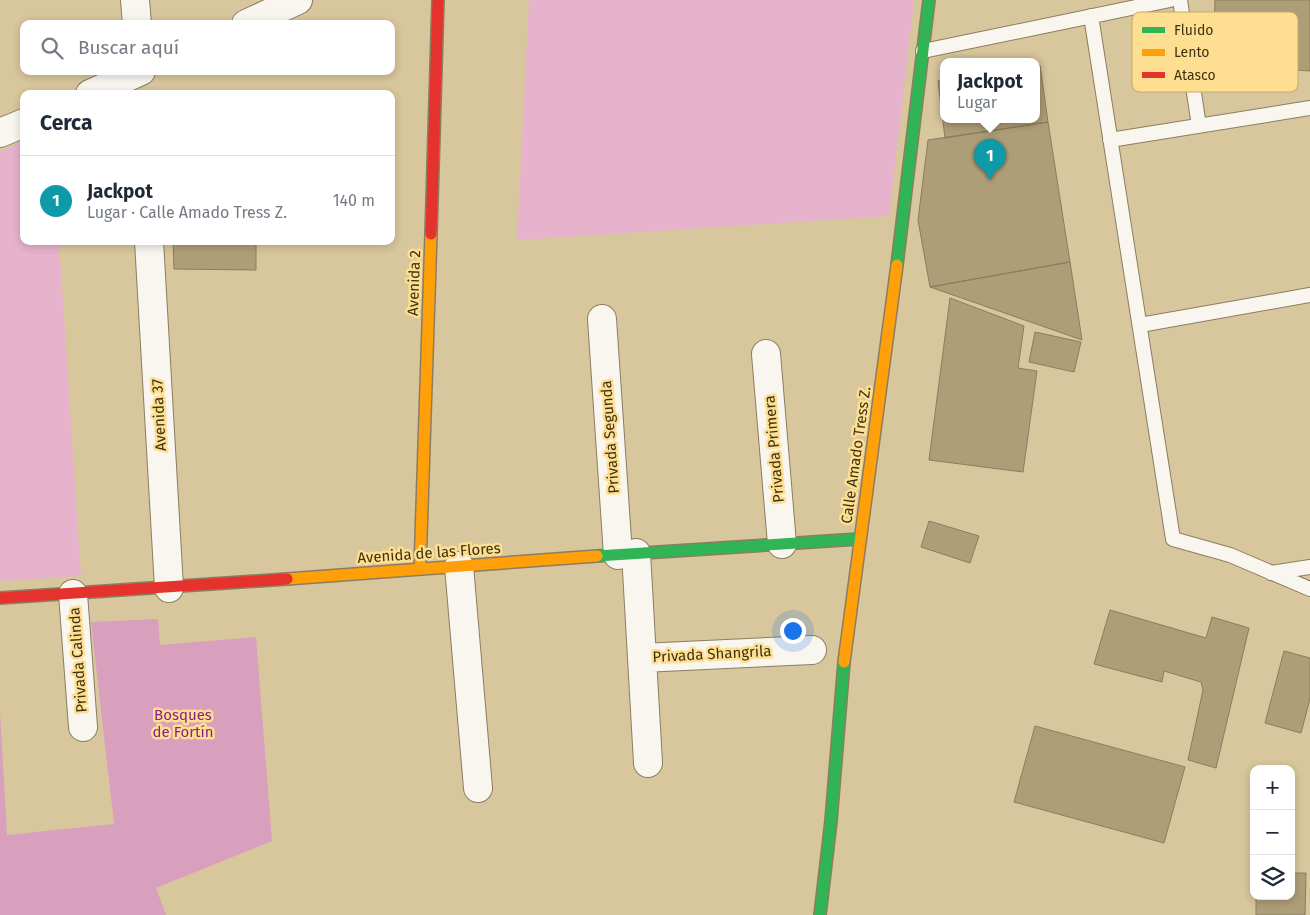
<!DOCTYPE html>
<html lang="es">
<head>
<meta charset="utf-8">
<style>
	body { margin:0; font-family:"Fira Sans",sans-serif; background:#f6f6f7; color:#1f2937 }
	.controls { position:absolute; right:15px; bottom:15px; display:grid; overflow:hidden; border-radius:10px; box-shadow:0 2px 8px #0003 }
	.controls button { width:45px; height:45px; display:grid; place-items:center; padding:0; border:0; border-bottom:1px solid #e0e1e3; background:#fff; color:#1f2937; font:25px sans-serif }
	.you { position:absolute; left:792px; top:630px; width:18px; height:18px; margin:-12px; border:4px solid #fff; border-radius:50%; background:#1a73e8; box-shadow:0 0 0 8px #1a73e833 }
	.badge { display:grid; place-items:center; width:32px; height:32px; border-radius:50%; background:#746541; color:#fff; font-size:16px; font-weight:700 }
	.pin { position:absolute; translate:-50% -41px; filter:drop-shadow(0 1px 2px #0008) }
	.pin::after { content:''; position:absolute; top:26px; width:18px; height:15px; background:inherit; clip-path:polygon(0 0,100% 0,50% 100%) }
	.popup { position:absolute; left:940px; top:58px; width:100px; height:65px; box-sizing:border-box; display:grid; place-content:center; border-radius:10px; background:#fff; filter:drop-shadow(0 1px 4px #0005); font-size:16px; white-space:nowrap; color:#747a83 }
	.popup b { font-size:19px; color:#1f2937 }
	.popup::after { content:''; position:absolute; left:50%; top:100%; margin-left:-10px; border:10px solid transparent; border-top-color:#fff }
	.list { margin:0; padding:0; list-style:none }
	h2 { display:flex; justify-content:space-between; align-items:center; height:65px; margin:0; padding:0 20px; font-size:21px }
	h2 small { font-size:16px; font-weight:400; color:#747a83 }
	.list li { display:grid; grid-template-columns:32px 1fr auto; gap:15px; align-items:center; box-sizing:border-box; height:90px; padding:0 20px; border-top:1px solid #e0e1e3 }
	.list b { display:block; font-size:19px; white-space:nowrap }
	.list p { margin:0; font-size:16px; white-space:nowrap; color:#747a83 }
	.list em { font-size:16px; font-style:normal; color:#747a83 }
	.icon { flex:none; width:28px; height:28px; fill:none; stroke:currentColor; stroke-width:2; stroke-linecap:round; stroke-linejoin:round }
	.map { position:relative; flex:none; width:1310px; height:915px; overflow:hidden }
	.search { position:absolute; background:#fff; box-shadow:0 2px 8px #0003; left:20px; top:20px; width:375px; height:55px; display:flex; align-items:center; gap:12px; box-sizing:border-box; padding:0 18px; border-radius:10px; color:#747a83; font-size:19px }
	.panel { position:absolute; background:#fff; box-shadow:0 2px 8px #0003; left:20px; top:90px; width:375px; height:155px; border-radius:10px }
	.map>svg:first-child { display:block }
</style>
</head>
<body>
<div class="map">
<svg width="1310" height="915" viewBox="0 0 1310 915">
	<rect width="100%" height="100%" fill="#d8c69c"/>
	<path fill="#e7b2cb" d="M 529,0 L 914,0 L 889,216 L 517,240 Z
		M 24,141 L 24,241 L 59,241 L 81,576 L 0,581 L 0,151 Z"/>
	<path fill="#d9a0bd" d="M 158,619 L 160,645 L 256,637 L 272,841 L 156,888 L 166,915 L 0,915 L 0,712 L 7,835 L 114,824 L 91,622 Z"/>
	<path fill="#ae9e78" stroke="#8a7d5e" d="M 1215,0 L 1310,0 L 1310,71 L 1213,64 Z
		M 1036,65 L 1040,65 L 1048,122 L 945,138 L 938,81 L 944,80 L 944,119 L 1036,119 Z
		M 1048,122 L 1070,262 L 930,287 L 918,220 L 928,140 Z
		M 173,241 L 256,241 L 256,270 L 174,269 Z
		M 1070,262 L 1082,340 L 930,287 Z
		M 950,298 L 1024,326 L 1018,368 L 1037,371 L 1023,472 L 929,460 Z
		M 1035,332 L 1081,342 L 1074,372 L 1029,362 Z
		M 929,521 L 979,536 L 970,563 L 921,547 Z
		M 1110,610 L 1206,638 L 1212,617 L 1249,628 L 1216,768 L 1188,760 L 1203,690 L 1201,682 L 1164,671 L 1162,682 L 1094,664 Z
		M 1284,651 L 1310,658 L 1310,699 L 1301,733 L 1265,723 Z
		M 1035,726 L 1185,767 L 1164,843 L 1014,802 Z
		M 1291,873 L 1306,873 L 1305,915 L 1256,915 L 1256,896 L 1291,896 Z"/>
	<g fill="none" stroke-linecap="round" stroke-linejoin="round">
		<defs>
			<path id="lane" d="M 1180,0 L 1199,126
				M 1091,16 L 1173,539 L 1230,555 L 1310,589
				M 923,51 L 1170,0
				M 1110,140 L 1310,108
				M 1140,325 L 1310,295
				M 1271,573 L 1310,567"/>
			<path id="street" d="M 135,0 L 137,24
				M 246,24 L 298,0
				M 90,94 L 141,71
				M 0,133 L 24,123
				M 149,241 L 169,588
				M 602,319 L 618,555
				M 766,354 L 782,544
				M 636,553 L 648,763
				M 459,566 L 478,788
				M 73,594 L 83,727
				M 642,658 L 812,650"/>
			<path id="fast" d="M 897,265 L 929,0
				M 597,556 L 859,539
				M 820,915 L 831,821 L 844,662"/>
			<path id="slow" d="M 420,568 L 431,234
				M 287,579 L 597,556
				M 844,662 L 897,265"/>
			<path id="jam" d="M 431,234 L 438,0
				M 0,598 L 287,579"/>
		</defs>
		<use href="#lane" stroke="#8b7e60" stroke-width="16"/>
		<use href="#street" stroke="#8b7e60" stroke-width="30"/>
		<use href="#fast" stroke="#8b7e60" stroke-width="14"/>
		<use href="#slow" stroke="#8b7e60" stroke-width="14"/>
		<use href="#jam" stroke="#8b7e60" stroke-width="14"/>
		<use href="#lane" stroke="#f9f6f0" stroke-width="14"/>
		<use href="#street" stroke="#f9f6f0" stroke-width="28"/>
		<use href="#fast" stroke="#30b455" stroke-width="11"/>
		<use href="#slow" stroke="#ff9f0a" stroke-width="11"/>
		<use href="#jam" stroke="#e5322d" stroke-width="11"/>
	</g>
	<g text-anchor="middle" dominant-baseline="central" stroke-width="5" stroke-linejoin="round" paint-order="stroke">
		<g font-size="15" fill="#3e3110" stroke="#fede90">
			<text transform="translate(414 283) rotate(-88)">Avenida 2</text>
			<text transform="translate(159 415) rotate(-93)">Avenida 37</text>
			<text transform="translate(610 437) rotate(-94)">Privada Segunda</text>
			<text transform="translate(774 449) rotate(-95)">Privada Primera</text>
			<text transform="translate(856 455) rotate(-82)">Calle Amado Tress Z.</text>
			<text transform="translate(429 553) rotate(-4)">Avenida de las Flores</text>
			<text transform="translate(712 654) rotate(-3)">Privada Shangrila</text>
			<text transform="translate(78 660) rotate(-94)">Privada Calinda</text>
		</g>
		<g font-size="15" fill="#891e8a" stroke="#fede90">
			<text x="183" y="715">Bosques<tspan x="183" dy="17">de Fortín</tspan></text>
		</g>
	</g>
	<rect x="1132" y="12" width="166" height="80" rx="8" fill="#fede90" stroke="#c4aa6a" stroke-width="1"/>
	<rect x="1142" y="27" width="23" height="6" fill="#30b455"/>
	<rect x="1142" y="49" width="23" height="7" fill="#ff9f0a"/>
	<rect x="1142" y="72" width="23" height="6" fill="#e5322d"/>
	<g font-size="14" fill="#3e3110">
		<text x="1174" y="35">Fluido</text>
		<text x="1174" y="57">Lento</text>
		<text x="1174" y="80">Atasco</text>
	</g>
</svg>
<div class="controls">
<button>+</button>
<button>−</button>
<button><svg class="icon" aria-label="layers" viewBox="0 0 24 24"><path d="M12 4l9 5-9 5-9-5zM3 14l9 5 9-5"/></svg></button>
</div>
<div class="you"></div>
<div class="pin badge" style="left:990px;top:180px;background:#0f9aa8">1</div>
<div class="popup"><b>Jackpot</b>Lugar</div>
<div class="search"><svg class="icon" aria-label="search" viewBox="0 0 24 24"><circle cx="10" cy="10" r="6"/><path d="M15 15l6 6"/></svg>Buscar aquí</div>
<section class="panel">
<h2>Cerca<small></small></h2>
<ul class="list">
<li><span class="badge" style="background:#0f9aa8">1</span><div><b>Jackpot</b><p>Lugar · Calle Amado Tress Z.</p></div><em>140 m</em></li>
</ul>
</section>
</div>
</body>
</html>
